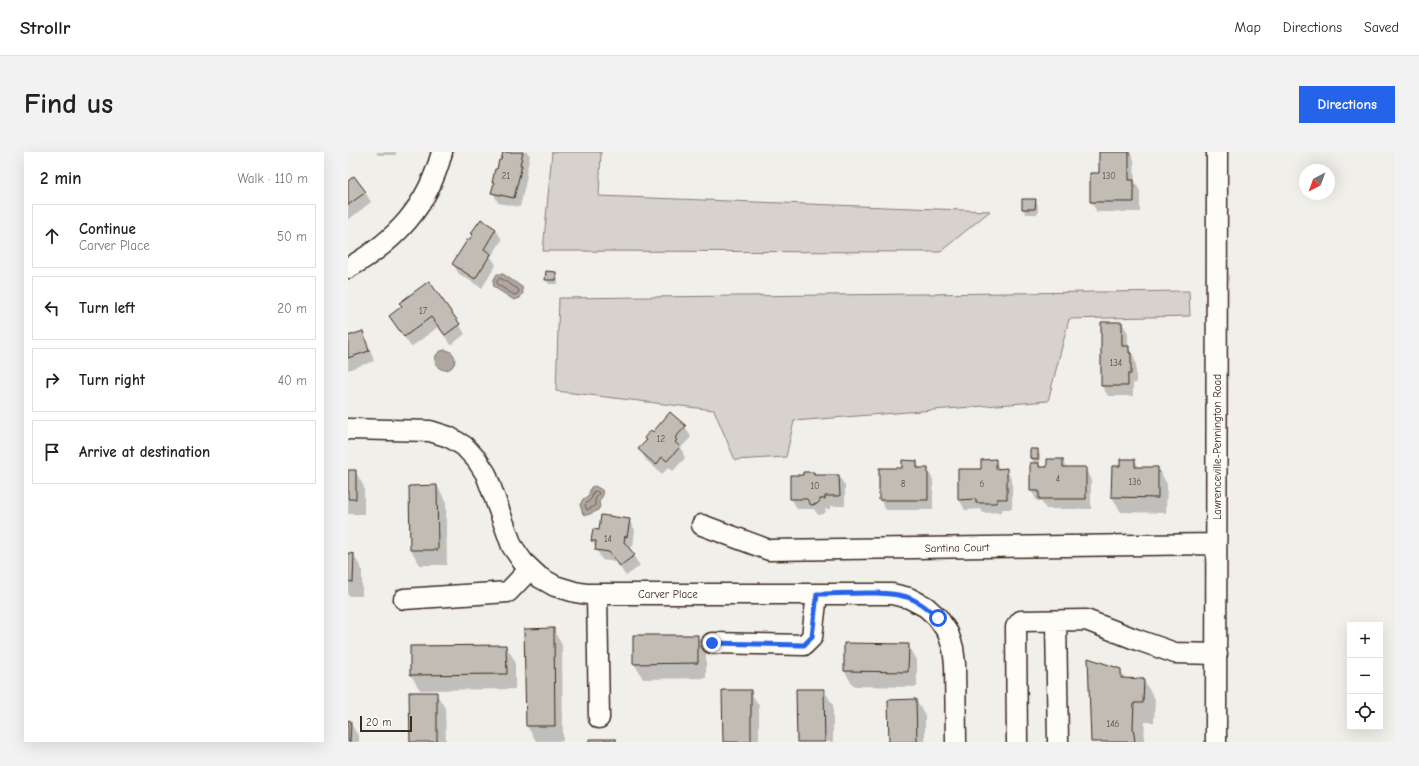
<!DOCTYPE html>
<html lang="en">
<head>
<meta charset="utf-8">
<style>
	body { margin:0; font-family:"Comic Neue",sans-serif; background:#f2f2f2; color:#202124 }
	.controls { position:absolute; right:12px; bottom:12px; display:grid; overflow:hidden; border-radius:0px; box-shadow:0 4px 16px #0002 }
	.controls button { width:36px; height:36px; display:grid; place-items:center; padding:0; border:0; border-bottom:1px solid #e0e0e0; background:#fff; color:#202124; font:20px sans-serif }
	.compass { position:absolute; left:951px; top:12px; width:36px; height:36px; border-radius:50%; background:#fff; box-shadow:0 4px 16px #0002; rotate:221deg }
	.scale { position:absolute; left:12px; bottom:10px; width:52px; box-sizing:border-box; padding-left:4px; border:2px solid #3b2a1e; border-top:0; font-size:11px; line-height:14px; white-space:nowrap; color:#3b2a1e; -webkit-text-stroke:3px #fdfcf7; paint-order:stroke }
	.stop { position:absolute; width:12px; height:12px; margin:-9px; border:3px solid #2563eb; border-radius:50%; background:#fff }
	.stop.end { background:#2563eb; border-color:#fff; box-shadow:0 1px 4px #0008 }
	.list { margin:0; padding:0; list-style:none }
	h2 { display:flex; justify-content:space-between; align-items:center; height:52px; margin:0; padding:0 16px; font-size:17px }
	h2 small { font-size:13px; font-weight:400; color:#757577 }
	.list li { display:grid; grid-template-columns:26px 1fr auto; gap:12px; align-items:center; box-sizing:border-box; height:64px; margin:0 8px 8px; padding:0 8px; border:1px solid #e0e0e0; border-radius:0px }
	.list b { display:block; font-size:15px; white-space:nowrap }
	.list p { margin:0; font-size:13px; white-space:nowrap; color:#757577 }
	.list em { font-size:13px; font-style:normal; color:#757577 }
	.icon { flex:none; width:22px; height:22px; fill:none; stroke:currentColor; stroke-width:2; stroke-linecap:round; stroke-linejoin:round }
	.map { position:relative; flex:none; width:1047px; height:590px; overflow:hidden; border-radius:0px }
	header { display:flex; align-items:center; gap:24px; box-sizing:border-box; height:56px; padding:0 20px; background:#fff; border-bottom:1px solid #e0e0e0 }
	header strong { font-size:19px }
	nav { display:flex; gap:22px; margin-inline-start:auto; font-size:14px }
	.intro { display:flex; align-items:center; justify-content:space-between; box-sizing:border-box; height:96px; padding:0 24px }
	h1 { margin:0; font-size:28px }
	.button { padding:10px 18px; border-radius:0px; background:#2563eb; color:#fff; font-size:14px; font-weight:700 }
	main { display:flex; gap:24px; padding:0 24px }
	aside { flex:1; background:#fff; border-radius:0px; box-shadow:0 4px 16px #0002 }
	.map>svg:first-child { display:block }
</style>
</head>
<body>
<header>
<strong>Strollr</strong>
<nav><a>Map</a><a>Directions</a><a>Saved</a></nav>
</header>
<div class="intro"><h1>Find us</h1><a class="button">Directions</a></div>
<main>
<aside>
<h2>2 min<small>Walk · 110 m</small></h2>
<ul class="list">
<li><svg class="icon" aria-label="ahead" viewBox="0 0 24 24"><path d="M12 20V5M6 11l6-6 6 6"/></svg><div><b>Continue</b><p>Carver Place</p></div><em>50 m</em></li>
<li><svg class="icon" aria-label="left" viewBox="0 0 24 24"><path d="M17 20v-9H6M10 6l-5 5 5 5"/></svg><div><b>Turn left</b></div><em>20 m</em></li>
<li><svg class="icon" aria-label="right" viewBox="0 0 24 24"><path d="M7 20v-9h11M14 6l5 5-5 5"/></svg><div><b>Turn right</b></div><em>40 m</em></li>
<li><svg class="icon" aria-label="arrive" viewBox="0 0 24 24"><path d="M6 21V4h12l-3 4 3 4H6"/></svg><div><b>Arrive at destination</b></div></li>
</ul>
</aside>
<div class="map">
<svg width="1047" height="590" viewBox="0 0 1047 590">
	<rect width="100%" height="100%" fill="#f1efea"/>
	<filter id="ink" filterUnits="userSpaceOnUse"><feTurbulence type="fractalNoise" baseFrequency=".025" numOctaves="2"/><feDisplacementMap in="SourceGraphic" scale="8" xChannelSelector="R" yChannelSelector="G"/><feConvolveMatrix kernelMatrix="1 2 1 2 8 2 1 2 1" color-interpolation-filters="sRGB"/></filter>
	<g filter="url(#ink)">
		<path fill="#d7d2cc" stroke="#897e75" d="M 204,0 L 253,0 L 251,44 L 642,59 L 592,100 L 195,99 Z
			M 841,139 L 842,164 L 721,167 L 700,249 L 446,269 L 438,305 L 387,308 L 366,258 L 208,239 L 211,146 Z"/>
		<path fill="#aea69f" stroke="#80746b" d="M 149,122 L 155,122 L 174,135 L 175,141 L 172,146 L 166,148 L 146,135 L 145,129 Z
			M87 208a10 10 0 1 1 20 0a10 10 0 1 1-20 0Z
			M 247,334 L 254,338 L 255,343 L 251,350 L 252,355 L 249,359 L 239,363 L 235,362 L 232,353 L 235,347 L 240,345 L 243,335 Z"/>
		<path fill="#0003" d="M 28,0 L 48,0 L 48,3 L 30,3 Z
			M 156,0 L 179,0 L 182,4 L 178,22 L 179,24 L 172,55 L 150,51 L 145,40 L 146,33 L 145,30 L 154,9 Z
			M 752,0 L 782,0 L 786,8 L 787,30 L 792,39 L 792,60 L 749,60 L 743,50 L 752,22 Z
			M 0,30 L 17,40 L 23,50 L 0,68 Z
			M 687,48 L 690,53 L 690,62 L 678,62 L 675,57 Z
			M 133,68 L 148,78 L 154,88 L 143,105 L 148,113 L 134,136 L 111,122 L 105,112 L 126,83 L 125,81 Z
			M 207,121 L 210,126 L 210,132 L 201,132 L 198,127 Z
			M 55,155 L 111,172 L 117,182 L 103,193 L 90,175 L 63,195 L 42,164 Z
			M 754,171 L 774,171 L 780,181 L 780,195 L 786,205 L 788,212 L 788,232 L 785,231 L 785,244 L 760,244 L 754,234 Z
			M 14,181 L 20,191 L 26,209 L 0,218 L 0,185 Z
			M 337,274 L 343,285 L 333,296 L 337,306 L 325,319 L 321,315 L 314,322 L 298,308 L 292,298 L 299,289 L 297,286 L 305,281 Z
			M 689,298 L 692,303 L 692,311 L 690,311 L 693,316 L 700,316 L 714,308 L 719,316 L 737,316 L 743,327 L 743,357 L 698,357 L 693,349 L 689,349 L 683,338 L 686,312 L 683,306 Z
			M 647,308 L 652,318 L 658,317 L 664,328 L 664,357 L 654,357 L 654,360 L 635,361 L 633,357 L 617,358 L 611,347 L 634,318 Z
			M 787,308 L 791,316 L 810,316 L 819,332 L 818,361 L 773,360 L 764,345 L 765,315 L 773,315 Z
			M 568,310 L 573,317 L 579,317 L 585,328 L 585,358 L 538,358 L 532,348 L 555,317 Z
			M 0,319 L 7,319 L 16,335 L 16,362 L 0,362 Z
			M 466,321 L 468,324 L 491,324 L 497,334 L 497,354 L 482,354 L 482,357 L 477,357 L 478,360 L 475,362 L 470,363 L 466,357 L 449,357 L 443,346 L 456,324 Z
			M 89,334 L 98,349 L 99,413 L 72,413 L 63,398 Z
			M 281,368 L 287,378 L 285,395 L 282,394 L 282,398 L 292,414 L 278,424 L 268,410 L 254,408 L 244,388 L 252,379 Z
			M 0,402 L 6,403 L 14,418 L 14,444 L 0,444 Z
			M 205,477 L 214,493 L 215,589 L 188,589 L 179,574 Z
			M 349,484 L 358,499 L 358,526 L 295,527 L 286,511 Z
			M 560,493 L 569,508 L 569,535 L 505,534 L 496,518 Z
			M 158,494 L 167,509 L 167,537 L 72,538 L 63,523 Z
			M 772,517 L 778,528 L 795,528 L 807,547 L 806,570 L 797,570 L 796,590 L 744,590 Z
			M 476,538 L 485,553 L 485,590 L 450,590 Z
			M 402,539 L 411,554 L 411,590 L 376,590 Z
			M 88,541 L 97,556 L 98,590 L 63,590 Z
			M 568,548 L 577,563 L 577,590 L 542,590 Z
			M 0,569 L 2,570 L 11,585 L 11,590 L 0,590 Z"/>
		<g fill="none" stroke-linecap="round" stroke-linejoin="round">
			<path stroke="#695c52" stroke-width="1" d="M 152,126 L 170,137 L 171,140 L 169,142 L 166,143 L 150,133 L 149,130 Z
				M 246,339 L 248,339 L 251,341 L 247,348 L 247,354 L 239,358 L 237,353 L 243,347 Z"/>
		</g>
		<path fill="#c1bcb4" stroke="#3b2a1e" d="M 155,0 L 175,0 L 172,13 L 174,13 L 166,46 L 143,41 L 146,31 L 144,31 L 147,17 L 149,17 L 151,8 L 153,8 Z
			M 751,0 L 781,0 L 781,28 L 786,28 L 786,50 L 742,50 L 742,21 L 751,21 Z
			M 6,24 L 18,40 L 0,53 L 0,29 Z
			M 674,47 L 688,47 L 687,57 L 674,57 Z
			M 133,67 L 148,77 L 136,97 L 143,102 L 127,127 L 104,112 L 120,87 L 121,88 L 125,82 L 123,81 Z
			M 198,119 L 208,120 L 208,128 L 197,128 Z
			M 81,129 L 112,172 L 97,183 L 83,165 L 56,185 L 41,164 L 54,154 L 51,151 Z
			M 753,170 L 774,170 L 774,194 L 781,194 L 781,201 L 783,201 L 783,222 L 780,222 L 780,234 L 753,234 Z
			M 15,179 L 21,199 L 0,206 L 0,184 Z
			M 322,260 L 338,274 L 327,286 L 329,288 L 327,290 L 332,295 L 319,309 L 314,305 L 308,313 L 290,297 L 299,288 L 296,286 L 303,278 L 305,280 Z
			M 682,297 L 690,297 L 690,307 L 682,306 Z
			M 648,307 L 648,317 L 659,316 L 659,347 L 649,347 L 649,351 L 628,351 L 628,347 L 610,348 L 610,317 L 633,317 L 633,308 Z
			M 699,307 L 715,307 L 715,315 L 738,315 L 738,347 L 691,347 L 691,339 L 682,339 L 682,311 L 691,311 L 691,315 L 699,315 Z
			M 772,307 L 787,307 L 787,315 L 810,315 L 810,346 L 763,345 L 764,314 L 772,314 Z
			M 554,308 L 569,309 L 569,316 L 580,316 L 580,348 L 531,348 L 531,316 L 554,316 Z
			M 0,318 L 8,318 L 8,347 L 0,347 Z
			M 455,320 L 466,320 L 466,323 L 491,323 L 492,344 L 477,344 L 477,347 L 472,347 L 472,349 L 469,352 L 463,353 L 459,347 L 442,347 L 442,323 L 455,323 Z
			M 89,333 L 90,398 L 62,398 L 61,334 Z
			M 253,363 L 282,367 L 279,385 L 277,384 L 276,390 L 287,403 L 272,414 L 261,400 L 247,398 L 248,389 L 243,389 L 245,377 L 251,378 Z
			M 0,401 L 6,402 L 5,430 L 0,429 Z
			M 206,476 L 207,574 L 178,574 L 176,477 Z
			M 285,483 L 350,483 L 350,511 L 285,512 Z
			M 496,491 L 561,492 L 560,520 L 496,519 Z
			M 158,493 L 159,522 L 62,523 L 62,494 Z
			M 740,506 L 773,517 L 773,526 L 796,527 L 795,551 L 786,551 L 785,575 L 787,590 L 743,590 Z
			M 448,537 L 476,537 L 477,590 L 449,590 Z
			M 374,538 L 403,538 L 403,590 L 375,590 Z
			M 61,540 L 89,540 L 89,590 L 62,590 Z
			M 568,547 L 569,590 L 541,590 L 540,548 Z
			M 0,568 L 3,569 L 2,590 L 0,590 Z
			M 241,587 L 268,587 L 268,590 L 241,590 Z"/>
		<g fill="none" stroke-linecap="round" stroke-linejoin="round">
			<defs>
				<path id="minor" d="M 0,116 C 48,89 80,54 94,0
					M 0,277 L 82,279 L 101,285 L 116,294 L 129,308 L 138,322 L 164,394 L 175,410 L 191,425 L 207,434 L 227,440 L 239,442 L 544,442 L 561,446 L 578,455 L 590,466 L 600,481 L 605,496 L 607,512 L 608,590
					M 354,373 L 421,398 L 868,392
					M 249,442 L 251,566
					M 56,447 L 160,440 L 182,417
					M 708,469 L 710,590
					M 364,491 L 456,493 L 464,485 L 469,442
					M 669,590 L 668,475 L 673,469 L 738,468 L 787,487 L 827,501 L 869,502
					M 868,590 L 869,0"/>
			</defs>
			<use href="#minor" stroke="#3b2a1e" stroke-width="23"/>
			<use href="#minor" stroke="#fdfcf7" stroke-width="20"/>
		</g>
	</g>
	<g fill="none" stroke-linecap="round" stroke-linejoin="round" filter="url(#ink)">
		<path stroke="#2563eb" stroke-width="5" d="M 364,491 L 456,493 L 464,485 L 469,442 C 495,442 536,438 559,445 C 571,449 581,458 590,466"/>
	</g>
	<g text-anchor="middle" dominant-baseline="central" stroke-width="3" stroke-linejoin="round" paint-order="stroke">
		<g font-size="9" fill="#5c4e44">
			<text x="158" y="24">21</text>
			<text x="761" y="24">130</text>
			<text x="75" y="159">17</text>
			<text x="768" y="211">134</text>
			<text x="313" y="287">12</text>
			<text x="710" y="327">4</text>
			<text x="787" y="330">136</text>
			<text x="555" y="332">8</text>
			<text x="634" y="332">6</text>
			<text x="467" y="334">10</text>
			<text x="260" y="387">14</text>
			<text x="765" y="572">146</text>
		</g>
		<g font-size="11" fill="#3b2a1e" stroke="#fdfcf7">
			<text transform="translate(869 295) rotate(-90)">Lawrenceville-Pennington Road</text>
			<text transform="translate(609 396) rotate(-1)">Santina Court</text>
			<text x="320" y="442">Carver Place</text>
		</g>
	</g>
</svg>
<div class="controls">
<button>+</button>
<button>−</button>
<button><svg class="icon" aria-label="locate" viewBox="0 0 24 24"><circle cx="12" cy="12" r="6"/><path d="M12 2v4M12 18v4M2 12h4M18 12h4"/></svg></button>
</div>
<svg class="compass" viewBox="-18 -18 36 36"><path d="M0-13l5 13h-10z" fill="#e53935"/><path d="M0 13l5-13h-10z" fill="#757577"/></svg>
<div class="scale">20 m</div>
<div class="stop" style="left:590px;top:466px"></div>
<div class="stop end" style="left:364px;top:491px"></div>
</div>
</main>
</body>
</html>
